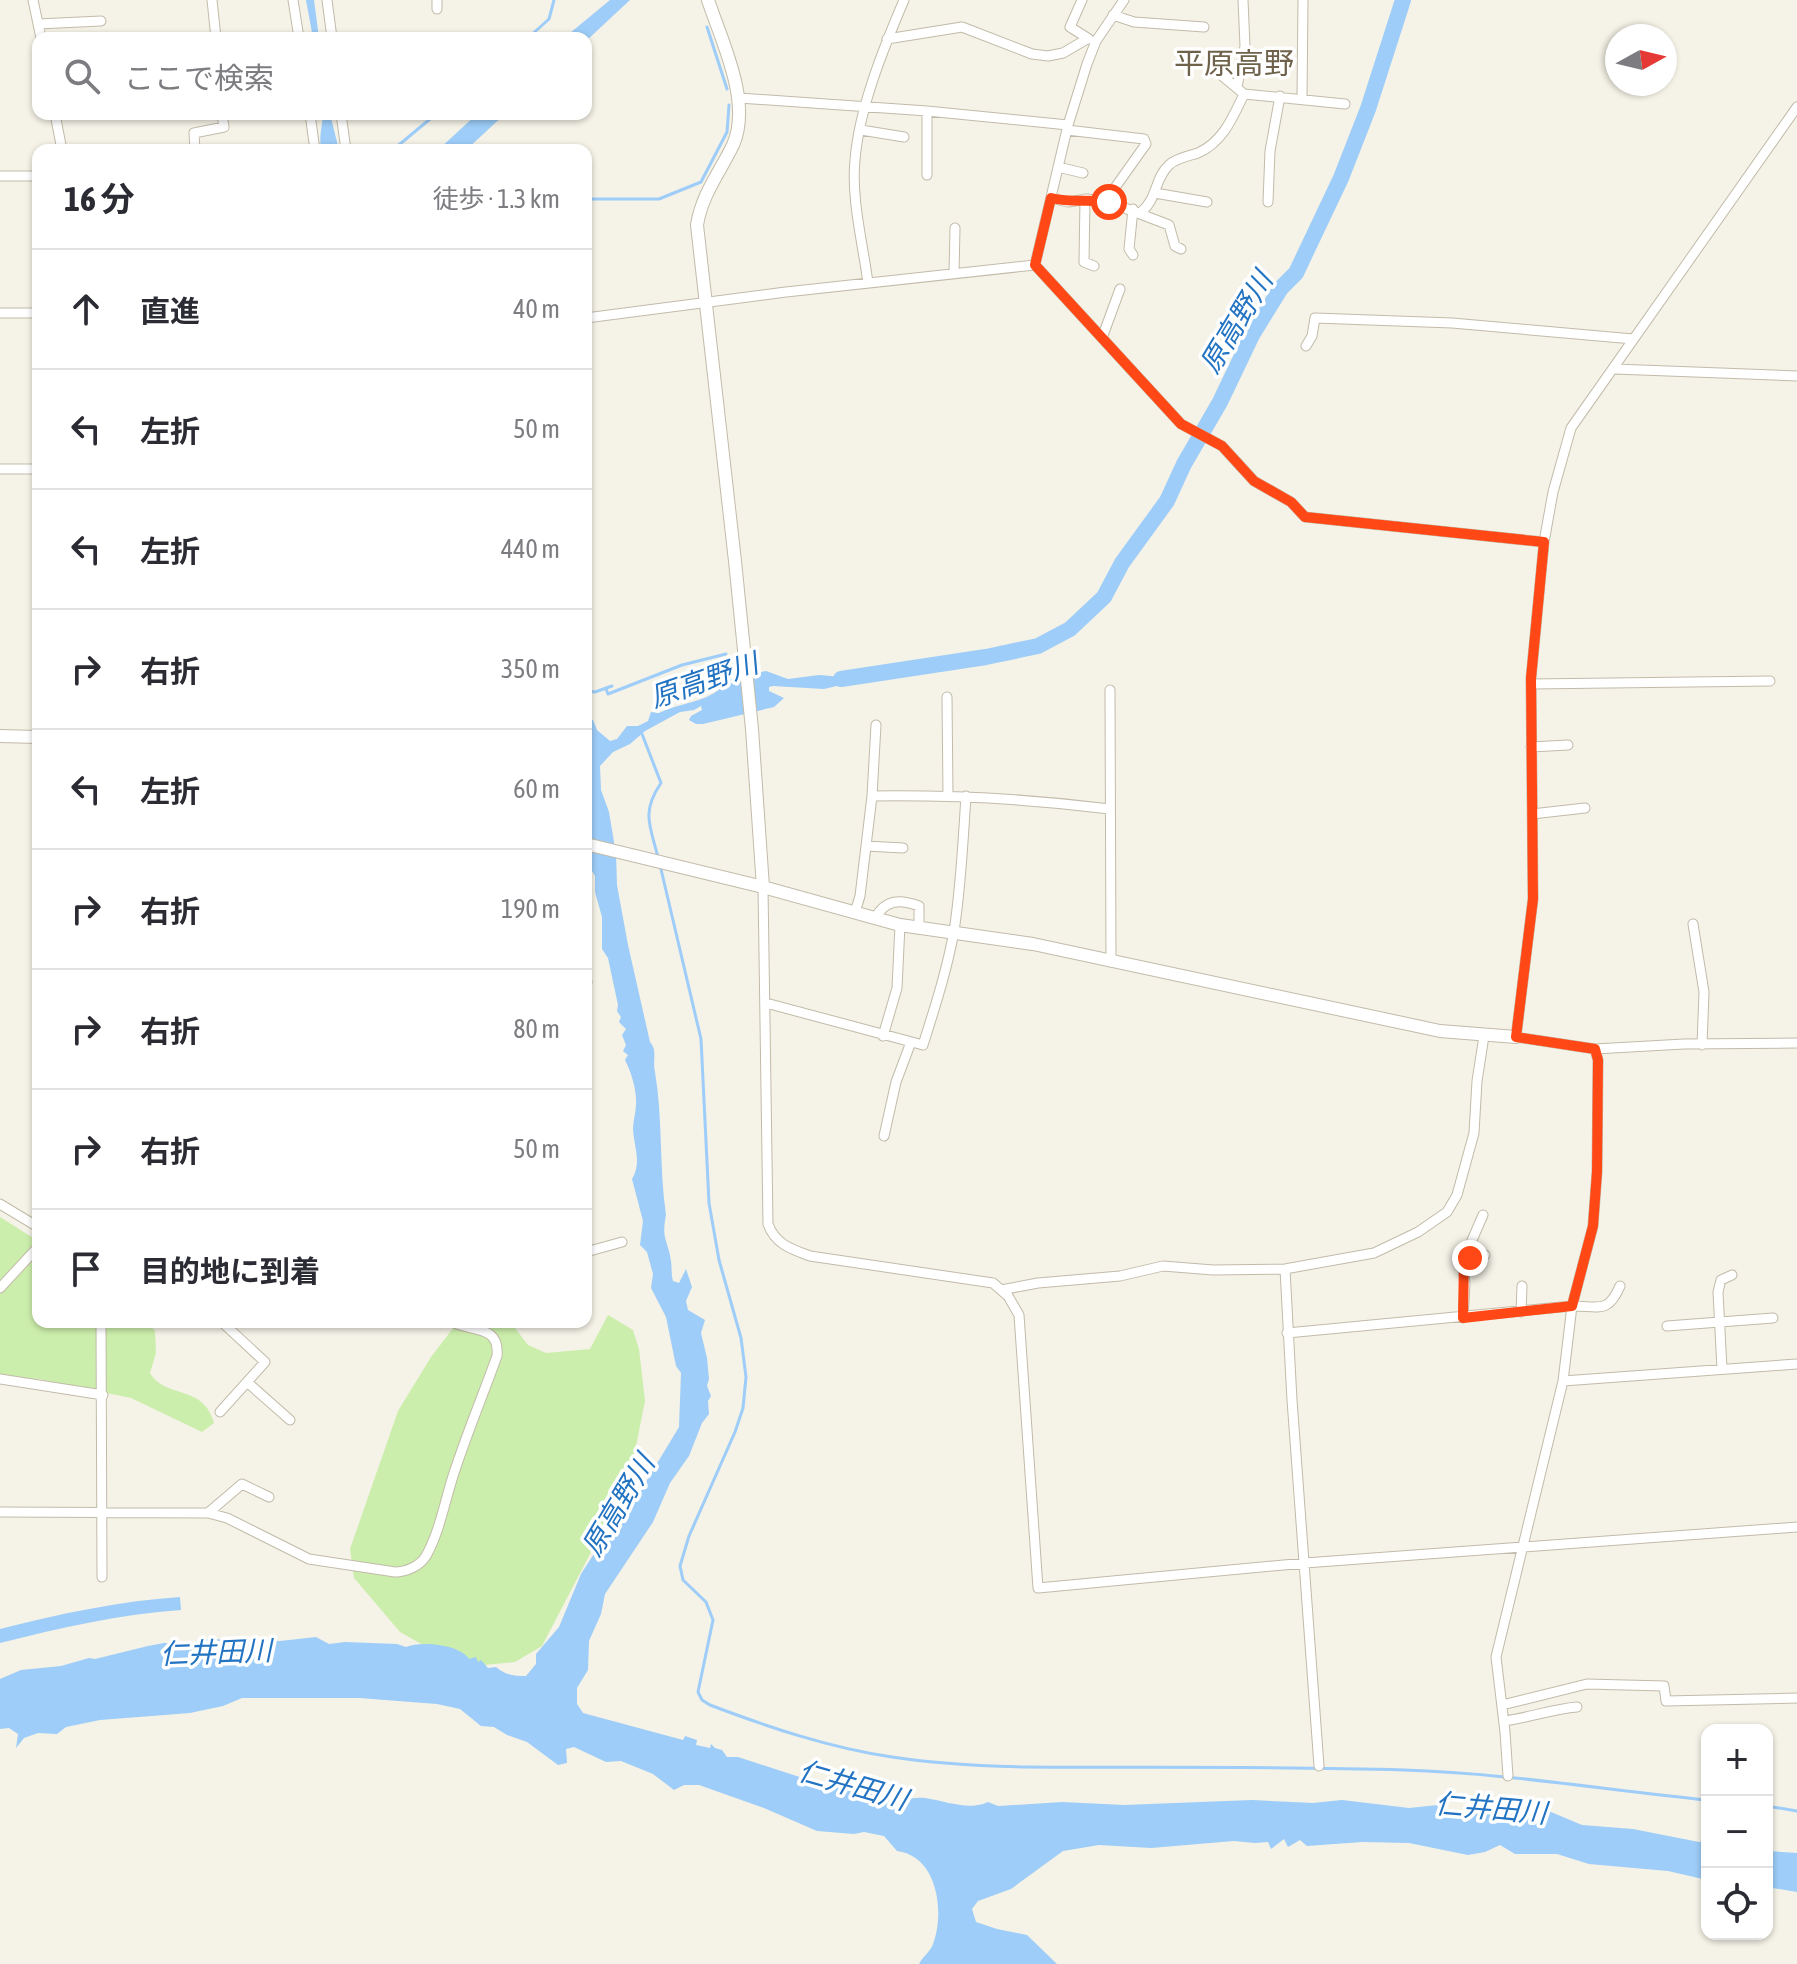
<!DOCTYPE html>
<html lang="ja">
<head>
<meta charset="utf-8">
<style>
	body { margin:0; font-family:"Asap Condensed","Noto Sans JP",sans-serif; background:#f7f7f7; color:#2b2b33 }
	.controls { position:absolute; right:24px; bottom:24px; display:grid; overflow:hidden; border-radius:16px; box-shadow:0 2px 6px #0004 }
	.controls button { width:72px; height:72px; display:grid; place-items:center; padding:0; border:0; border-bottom:2px solid #e1e1e2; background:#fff; color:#2b2b33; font:40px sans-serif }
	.compass { position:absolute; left:1605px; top:24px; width:72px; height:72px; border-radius:50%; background:#fff; box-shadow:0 2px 6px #0004; rotate:82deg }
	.stop { position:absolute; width:24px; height:24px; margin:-18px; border:6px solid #ff4815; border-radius:50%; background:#fff }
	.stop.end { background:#ff4815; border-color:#fff; box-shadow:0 2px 8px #0008 }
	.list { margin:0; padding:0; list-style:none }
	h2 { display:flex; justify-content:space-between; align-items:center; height:104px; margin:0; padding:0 32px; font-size:34px }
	h2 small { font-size:26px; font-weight:400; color:#7c7c81 }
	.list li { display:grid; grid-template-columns:52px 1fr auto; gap:24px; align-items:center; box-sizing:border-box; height:120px; padding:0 32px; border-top:2px solid #e1e1e2 }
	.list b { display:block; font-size:30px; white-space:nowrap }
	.list em { font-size:26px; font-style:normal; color:#7c7c81 }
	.icon { flex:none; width:44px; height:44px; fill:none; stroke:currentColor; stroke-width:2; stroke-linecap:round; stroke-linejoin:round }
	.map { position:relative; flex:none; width:1797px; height:1964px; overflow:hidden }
	.search { position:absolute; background:#fff; box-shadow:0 2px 6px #0004; left:32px; top:32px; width:560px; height:88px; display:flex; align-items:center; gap:20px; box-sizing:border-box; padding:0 28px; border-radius:16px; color:#7c7c81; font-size:30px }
	.panel { position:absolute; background:#fff; box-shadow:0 2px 6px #0004; left:32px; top:144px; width:560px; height:1184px; border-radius:16px }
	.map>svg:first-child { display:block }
</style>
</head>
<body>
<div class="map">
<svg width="1797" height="1964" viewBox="0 0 1797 1964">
	<rect width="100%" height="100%" fill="#f5f2e7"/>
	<path fill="#cceeac" d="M 0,1217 L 38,1241 L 38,1322 L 147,1322 L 155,1331 L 156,1353 L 150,1373 C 165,1399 204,1384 214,1423 L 202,1432 L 131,1398 L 39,1379 L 0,1376 Z
		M 608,1315 L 633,1330 L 639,1349 L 645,1401 L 635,1451 L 602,1531 L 542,1646 L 515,1662 L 484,1665 L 448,1659 L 400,1632 L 354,1578 L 350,1549 L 398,1411 L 431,1357 L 454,1327 L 470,1322 L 504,1322 L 515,1328 L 528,1345 L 546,1353 L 590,1349 Z"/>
	<path fill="#9dcdf8" d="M 306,0 L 314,0 L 319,38 L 313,38 Z
		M 610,0 L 630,0 L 586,41 L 586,38 L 564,38 Z
		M 323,114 L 330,114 L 339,150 L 321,150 C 319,135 322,128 323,114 Z
		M 477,114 L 505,114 L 466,150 L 438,150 Z
		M 766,671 L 788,679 L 819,675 L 843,677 L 872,671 L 841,685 L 824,689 L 773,686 L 769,687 L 769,691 L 784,698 L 774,707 L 703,724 L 696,724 L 689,720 L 691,716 L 702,710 L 701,706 L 694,710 L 680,712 L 645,731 L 630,744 L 613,752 L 600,766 L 601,790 L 609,812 L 616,854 L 617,885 L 628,945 L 650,1042 C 658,1051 652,1061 655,1072 C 663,1119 659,1167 666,1215 C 661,1240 668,1239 671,1261 C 672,1268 671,1274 673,1281 L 679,1283 L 686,1269 L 692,1287 L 686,1301 L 688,1310 L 705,1320 L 701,1333 L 707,1358 L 709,1379 L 707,1386 L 711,1396 L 708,1401 L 709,1414 L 702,1423 L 689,1456 L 670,1483 L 653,1522 L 605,1594 L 601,1614 L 589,1641 L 588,1670 L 577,1688 L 577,1704 L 583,1713 L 683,1740 L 685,1736 L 697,1740 L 696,1745 L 710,1748 L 711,1744 L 715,1748 L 722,1750 L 727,1757 L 738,1757 L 812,1781 L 900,1799 C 904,1799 923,1797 925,1798 C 945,1801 970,1811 988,1802 L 998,1806 L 1062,1802 L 1124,1805 L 1252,1800 L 1313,1803 L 1342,1800 L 1409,1808 L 1438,1805 L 1448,1811 L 1499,1812 L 1527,1818 L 1551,1812 L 1582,1825 L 1633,1829 L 1699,1842 L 1707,1841 L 1707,1880 L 1668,1871 L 1589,1864 L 1557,1854 L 1515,1854 L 1500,1845 L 1485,1852 L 1468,1855 L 1409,1843 L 1362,1842 L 1307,1846 L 1300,1840 L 1288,1847 L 1284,1839 L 1271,1849 L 1268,1842 L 1255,1843 L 1234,1841 L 1151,1848 L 1099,1845 L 1063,1851 L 1011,1889 L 978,1901 L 972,1909 L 976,1922 L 997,1929 L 1027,1935 L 1057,1964 L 919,1964 C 923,1956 931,1951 933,1944 C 945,1913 938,1856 897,1851 L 884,1836 L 864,1832 L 854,1834 L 817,1831 L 764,1808 L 699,1785 L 684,1785 L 674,1790 L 653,1774 L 621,1761 L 606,1762 L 574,1747 L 566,1749 L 567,1763 L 558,1765 L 527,1742 L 507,1735 L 494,1727 L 481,1726 L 460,1709 L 437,1704 L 359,1698 L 242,1698 L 223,1706 L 190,1713 L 100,1720 L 66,1727 L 57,1734 L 38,1733 L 24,1738 L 16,1748 L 18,1734 L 9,1728 L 0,1729 L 0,1679 L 21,1670 L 61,1666 L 89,1658 L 95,1659 L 148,1646 L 164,1643 L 188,1644 L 204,1639 L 280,1641 L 316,1637 L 329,1644 L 345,1642 L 397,1644 L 406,1647 C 421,1641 459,1644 469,1659 L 476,1657 L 478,1662 L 481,1660 L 488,1668 L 496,1667 C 505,1675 514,1676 526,1676 L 536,1664 L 536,1654 L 559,1627 L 581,1574 L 604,1538 L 617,1528 L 629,1510 L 679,1427 L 681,1373 L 676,1366 L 666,1317 L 651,1288 L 653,1274 L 647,1252 L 640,1245 L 643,1221 L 632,1179 C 642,1163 634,1147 633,1129 C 633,1121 636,1112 636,1104 C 637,1091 631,1071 625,1060 L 628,1055 L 623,1051 L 626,1045 L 622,1035 L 626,1029 L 619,1022 L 621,1017 L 617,1011 L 618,1005 L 608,958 L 602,949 L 602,917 L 595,892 L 595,876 L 586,861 L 586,835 L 592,833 L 592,825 L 586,804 L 586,719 L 593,720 L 597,730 L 610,741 L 617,739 L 627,726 L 638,726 L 648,721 L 651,712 L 659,713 C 683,701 713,703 729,679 Z
		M 180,1597 L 181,1610 C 120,1614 60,1628 0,1643 L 0,1629 C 59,1614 119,1601 180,1597 Z
		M 1767,1851 L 1797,1853 L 1797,1892 L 1767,1887 Z"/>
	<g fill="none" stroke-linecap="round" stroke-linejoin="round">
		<path stroke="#9dcdf8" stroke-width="3" d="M 707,27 L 727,89
			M 528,38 L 549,19 L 554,0
			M 389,150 L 394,149 L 436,114
			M 586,199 L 659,199 L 701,182 L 727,132 L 729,105
			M 606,689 L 608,694 L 682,665 L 726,654
			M 586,691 L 595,692 L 612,686
			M 642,734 L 661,783 C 641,812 650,826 658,857
			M 660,865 L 701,1039 L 709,1203 L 719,1260 L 741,1338 L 746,1377 L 743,1408 L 735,1432 L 689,1536 L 680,1566 L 683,1580 L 706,1602 L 713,1620 L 698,1692 L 702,1700 L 710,1705 C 768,1727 830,1748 892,1757 C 936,1764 981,1766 1026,1767 C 1152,1768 1278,1766 1404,1770 C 1505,1773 1606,1790 1707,1800
			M 1767,1806 L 1797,1811"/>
		<path stroke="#9dcdf8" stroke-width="16" d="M 841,679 L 986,657 L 1038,646 L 1070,629 L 1104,597 L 1122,563 L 1167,501 L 1184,464 L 1220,402 L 1252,335 L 1281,288 L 1296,273 L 1341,178 L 1368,109 L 1403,0"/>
		<defs>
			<path id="minor" d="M 33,0 L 41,38
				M 212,0 L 216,38
				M 293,0 L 299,38
				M 327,0 L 332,38
				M 1082,0 L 1070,27 L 1089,39
				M 1124,0 L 1096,41 L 1087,64 L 1068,125 L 1035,265 L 1181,424 L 1222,446 L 1254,481 L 1291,502 L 1305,517 L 1544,542
				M 437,9 L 437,0
				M 1113,15 L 1134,22 L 1204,27
				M 38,24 L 101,21
				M 887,39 L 962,27 L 1032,54 L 1048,56 L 1063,53 L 1087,39
				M 1237,87 L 1245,46 L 1243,0
				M 1244,94 L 1345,104
				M 739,98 L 927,111 L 1068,125
				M 1302,98 L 1303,0
				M 55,114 L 62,150
				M 310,114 L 315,150
				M 341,114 L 346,150
				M 861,130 L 904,137
				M 1067,130 L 1144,139 L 1146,144 L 1114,189 L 1109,202
				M 195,150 L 194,133 L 224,127 L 222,114
				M 1058,167 L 1083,173
				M 927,175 L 927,111
				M 0,176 L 38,176
				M 1155,193 L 1207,202
				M 1051,198 L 1068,202 L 1087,199 L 1109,202 L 1169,225 L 1175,246 L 1181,249
				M 1085,199 L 1084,262 L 1094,266
				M 1268,202 L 1270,151 L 1280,96
				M 1140,213 C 1158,199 1154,179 1169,165 C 1176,158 1189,156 1198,153 C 1223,142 1233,117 1244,94 L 1220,74
				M 1133,255 L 1129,249 L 1133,209
				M 954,273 L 955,228
				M 868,283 C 863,244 851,199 855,160 C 859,108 884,47 904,0
				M 0,313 L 38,313
				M 586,318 L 786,292 L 1035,265
				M 1102,338 L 1120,289
				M 1306,346 L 1312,336 L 1315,318 L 1452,323 L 1633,339
				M 1615,369 L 1797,376
				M 0,469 L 38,469
				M 1531,684 L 1770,681
				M 1110,690 L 1111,962
				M 947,697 L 948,795
				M 1531,747 L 1568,745
				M 872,796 C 952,795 1031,799 1110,809
				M 1532,814 L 1585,808
				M 866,846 L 903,848
				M 763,887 L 768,1224 C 775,1244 791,1249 810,1256 L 993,1283 L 1008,1296 L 1019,1315 L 1038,1588 L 1305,1563 L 1797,1527
				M 855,912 L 860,896 L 872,796 L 876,725
				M 875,918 C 886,899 900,899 919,906 L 919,928
				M 1693,924 L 1704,992 L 1702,1045
				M 586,985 L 587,982
				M 766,1003 L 923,1045 C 935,1007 947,970 954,931 C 961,887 963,841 966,796
				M 883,1036 L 897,988 L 900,925
				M 1595,1049 L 1684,1044 L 1797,1043
				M 884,1136 L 896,1082 L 911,1042
				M 0,1204 L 38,1227
				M 586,1252 L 622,1242
				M 1464,1258 L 1485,1255
				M 1285,1269 L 1292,1400 L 1319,1766
				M 0,1288 L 38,1247
				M 1001,1290 L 1038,1283 L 1120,1276 L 1163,1266 L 1213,1270 L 1285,1269 L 1374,1253 L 1418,1232 L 1447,1212 L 1457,1195 L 1474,1133 L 1477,1081 L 1484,1036
				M 1521,1312 L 1522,1286
				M 1463,1318 L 1465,1284 L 1463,1261 L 1483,1215
				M 101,1322 L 102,1577
				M 204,1322 L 228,1322
				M 1667,1326 L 1773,1318
				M 1287,1333 L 1572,1306 C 1599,1306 1608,1314 1620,1286
				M 1722,1369 L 1718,1292 L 1721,1280 L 1732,1275
				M 0,1379 L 103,1395
				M 1563,1381 L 1797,1364
				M 247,1382 L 290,1420
				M 220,1412 L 265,1362 L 224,1324
				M 0,1512 L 208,1513 L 242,1484 L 269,1497
				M 208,1513 L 227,1518 L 309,1559 L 395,1572 C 406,1572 420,1566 426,1556 C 440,1531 445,1500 454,1473 C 467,1433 483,1395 497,1356 C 500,1325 473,1332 452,1322
				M 1502,1705 L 1587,1684 L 1664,1686 L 1666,1701 L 1797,1698
				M 1504,1721 C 1529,1718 1552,1709 1577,1707
				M 1508,1776 L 1505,1732 L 1496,1657 L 1563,1381 L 1572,1306 L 1593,1226 L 1597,1172 L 1598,1060 L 1595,1049 L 1516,1037 L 1533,899 L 1531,678 L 1544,542 L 1553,492 L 1571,428 L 1797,107"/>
			<path id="tertiary" d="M 708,0 C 722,42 752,102 733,145 C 720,172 702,194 697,225 L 735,561 L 752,729 L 763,887
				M 0,736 L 38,737
				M 586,844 L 763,887 L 900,925 L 1033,944 L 1440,1031 L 1516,1037"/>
		</defs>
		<use href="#minor" stroke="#c2bba9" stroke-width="11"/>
		<use href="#tertiary" stroke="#c2bba9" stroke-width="14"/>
		<use href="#minor" stroke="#fff" stroke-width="9"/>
		<use href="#tertiary" stroke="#fff" stroke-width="12"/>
	</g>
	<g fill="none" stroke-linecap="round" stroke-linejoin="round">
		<path stroke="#ff4815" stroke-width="10" d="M 1109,202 C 1089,199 1071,203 1051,198 L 1035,265 L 1181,424 L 1222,446 L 1254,481 L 1291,502 L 1305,517 L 1544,542 L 1531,678 L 1533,899 L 1516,1037 L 1595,1049 L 1598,1060 L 1597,1172 L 1593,1226 L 1572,1306 L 1463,1318 L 1464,1258 L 1470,1258"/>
	</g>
	<g text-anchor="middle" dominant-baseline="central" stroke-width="7" stroke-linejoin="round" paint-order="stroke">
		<g font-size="28" font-style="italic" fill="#2273c2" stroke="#fff">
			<text transform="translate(1236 322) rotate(-59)">原高野川</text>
			<text transform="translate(704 680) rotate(-19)">原高野川</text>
			<text transform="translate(618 1505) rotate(-59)">原高野川</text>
			<text transform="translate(216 1652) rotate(-2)">仁井田川</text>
			<text transform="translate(853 1785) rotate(16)">仁井田川</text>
			<text transform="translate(1491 1808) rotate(5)">仁井田川</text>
		</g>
		<g font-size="30" fill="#6e624b" stroke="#fff">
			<text x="1234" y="63">平原高野</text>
		</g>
	</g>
</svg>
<div class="controls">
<button>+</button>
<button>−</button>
<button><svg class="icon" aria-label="locate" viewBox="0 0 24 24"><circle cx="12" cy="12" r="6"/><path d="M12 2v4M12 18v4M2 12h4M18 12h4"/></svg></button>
</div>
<svg class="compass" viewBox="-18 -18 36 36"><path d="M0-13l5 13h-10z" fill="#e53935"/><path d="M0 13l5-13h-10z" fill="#7c7c81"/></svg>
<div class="stop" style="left:1109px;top:202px"></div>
<div class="stop end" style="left:1470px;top:1258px"></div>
<div class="search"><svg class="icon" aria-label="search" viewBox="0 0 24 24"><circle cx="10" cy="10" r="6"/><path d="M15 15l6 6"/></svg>ここで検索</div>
<section class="panel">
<h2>16 分<small>徒歩 · 1.3 km</small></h2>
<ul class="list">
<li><svg class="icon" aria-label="ahead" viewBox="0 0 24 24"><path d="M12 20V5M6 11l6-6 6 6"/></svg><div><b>直進</b></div><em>40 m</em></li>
<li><svg class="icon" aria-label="left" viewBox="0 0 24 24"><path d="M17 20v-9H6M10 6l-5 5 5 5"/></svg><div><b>左折</b></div><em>50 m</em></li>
<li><svg class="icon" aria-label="left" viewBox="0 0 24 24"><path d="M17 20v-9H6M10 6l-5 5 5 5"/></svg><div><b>左折</b></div><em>440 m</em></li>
<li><svg class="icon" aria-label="right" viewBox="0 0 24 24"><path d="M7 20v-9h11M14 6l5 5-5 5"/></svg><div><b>右折</b></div><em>350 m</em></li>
<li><svg class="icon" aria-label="left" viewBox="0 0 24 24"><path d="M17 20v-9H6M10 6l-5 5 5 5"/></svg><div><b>左折</b></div><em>60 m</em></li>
<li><svg class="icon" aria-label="right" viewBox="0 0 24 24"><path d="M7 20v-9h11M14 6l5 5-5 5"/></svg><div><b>右折</b></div><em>190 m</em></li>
<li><svg class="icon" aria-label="right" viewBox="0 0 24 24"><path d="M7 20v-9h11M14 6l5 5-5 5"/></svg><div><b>右折</b></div><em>80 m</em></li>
<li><svg class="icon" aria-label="right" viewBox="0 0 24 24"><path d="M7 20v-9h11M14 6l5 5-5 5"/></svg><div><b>右折</b></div><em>50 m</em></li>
<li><svg class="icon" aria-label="arrive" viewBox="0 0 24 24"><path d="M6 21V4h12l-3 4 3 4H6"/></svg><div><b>目的地に到着</b></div></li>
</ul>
</section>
</div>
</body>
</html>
